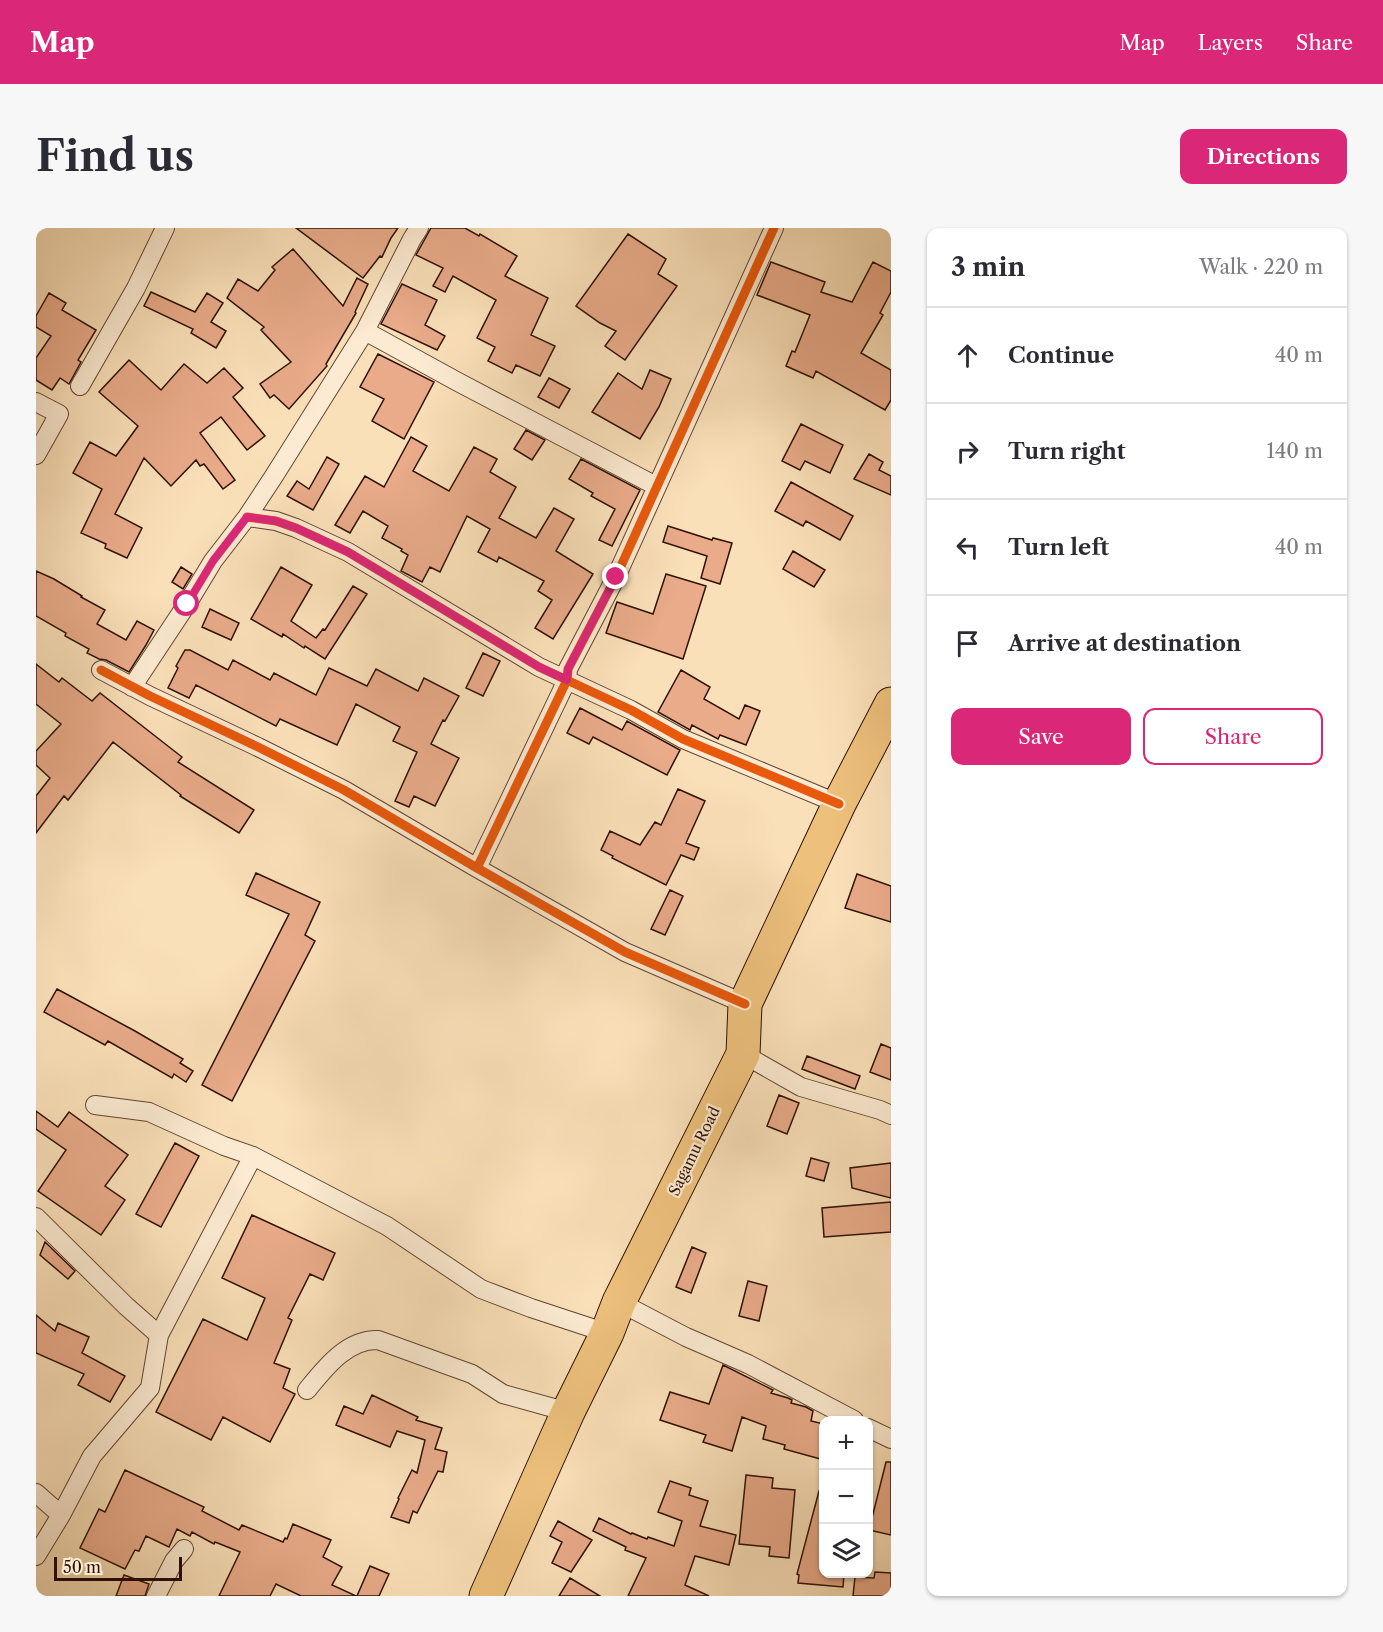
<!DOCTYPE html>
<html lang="en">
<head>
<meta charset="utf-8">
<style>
	body { margin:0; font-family:"Libre Caslon Text",serif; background:#f7f7f7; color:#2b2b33 }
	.controls { position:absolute; right:18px; bottom:18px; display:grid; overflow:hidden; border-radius:12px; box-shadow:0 2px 4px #0004 }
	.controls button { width:54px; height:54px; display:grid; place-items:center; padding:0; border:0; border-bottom:2px solid #e1e1e2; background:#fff; color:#2b2b33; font:30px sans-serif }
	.scale { position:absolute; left:18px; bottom:15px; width:128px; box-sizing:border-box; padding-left:6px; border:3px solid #2e1103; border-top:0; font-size:16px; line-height:21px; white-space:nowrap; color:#2e1103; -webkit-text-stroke:4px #fcebd2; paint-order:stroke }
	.stop { position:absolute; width:18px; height:18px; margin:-14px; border:4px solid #db2777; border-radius:50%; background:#fff }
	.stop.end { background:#db2777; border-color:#fff; box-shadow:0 2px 6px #0008 }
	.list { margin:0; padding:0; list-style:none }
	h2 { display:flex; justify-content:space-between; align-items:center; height:78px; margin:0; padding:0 24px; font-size:26px }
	h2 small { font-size:20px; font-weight:400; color:#7c7c81 }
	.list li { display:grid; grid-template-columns:39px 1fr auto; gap:18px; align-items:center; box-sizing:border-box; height:96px; padding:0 24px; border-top:2px solid #e1e1e2 }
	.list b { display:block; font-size:22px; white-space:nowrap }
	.list em { font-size:20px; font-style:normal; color:#7c7c81 }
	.actions { display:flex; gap:12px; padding:18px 24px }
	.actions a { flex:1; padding:14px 0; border:2px solid #db2777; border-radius:12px; text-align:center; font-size:21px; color:#db2777 }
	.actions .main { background:#db2777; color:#fff }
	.icon { flex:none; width:33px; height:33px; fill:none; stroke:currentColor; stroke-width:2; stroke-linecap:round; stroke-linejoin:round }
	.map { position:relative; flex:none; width:855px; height:1368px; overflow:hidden; border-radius:12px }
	header { display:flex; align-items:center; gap:36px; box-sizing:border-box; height:84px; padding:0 30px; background:#db2777; color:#fff }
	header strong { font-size:28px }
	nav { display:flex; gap:33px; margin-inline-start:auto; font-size:21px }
	.intro { display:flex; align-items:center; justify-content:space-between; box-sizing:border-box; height:144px; padding:0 36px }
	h1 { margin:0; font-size:42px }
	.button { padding:15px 27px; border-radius:12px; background:#db2777; color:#fff; font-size:21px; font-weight:700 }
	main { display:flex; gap:36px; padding:0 36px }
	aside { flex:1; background:#fff; border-radius:12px; box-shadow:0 2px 4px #0004 }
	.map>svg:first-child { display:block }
</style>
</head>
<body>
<header>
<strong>Map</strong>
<nav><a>Map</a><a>Layers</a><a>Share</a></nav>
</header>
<div class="intro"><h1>Find us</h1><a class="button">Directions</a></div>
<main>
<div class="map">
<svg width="855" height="1368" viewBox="0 0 855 1368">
	<rect width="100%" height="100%" fill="#fae0b9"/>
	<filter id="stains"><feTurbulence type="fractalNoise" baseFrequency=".00333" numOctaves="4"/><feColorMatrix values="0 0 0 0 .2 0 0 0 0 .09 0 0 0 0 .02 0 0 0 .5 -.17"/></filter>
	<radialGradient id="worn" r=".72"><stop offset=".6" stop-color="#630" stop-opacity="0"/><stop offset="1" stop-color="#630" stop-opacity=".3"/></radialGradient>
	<path fill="#e9ab8a" stroke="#2e1103" stroke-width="1.5" d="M 260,0 L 362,0 L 355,10 L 346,29 L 344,28 L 327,50 Z
		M 395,0 L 429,0 L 443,8 L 444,6 L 481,28 L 469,48 L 512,70 L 495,107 L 519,118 L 504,148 L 480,137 L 476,145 L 452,133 L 459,119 L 441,110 L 460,72 L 417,48 L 409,64 L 397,58 L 407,40 L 380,27 Z
		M 592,6 L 630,31 L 622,46 L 641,58 L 589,132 L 569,118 L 580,103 L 564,95 L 540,78 Z
		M 257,21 L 307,78 L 321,50 L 332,56 L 319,84 L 320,85 L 290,136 L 291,138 L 253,181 L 238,167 L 234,170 L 224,156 L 255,134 L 225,102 L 228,99 L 191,70 L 202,51 L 222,63 L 239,42 L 236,39 Z
		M 735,34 L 789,54 L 785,64 L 816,74 L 837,34 L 855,43 L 855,64 L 844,85 L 847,87 L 825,125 L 855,142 L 855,172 L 849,182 L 780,143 L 777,150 L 750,138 L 756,123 L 759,124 L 774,87 L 721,67 Z
		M 366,56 L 401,72 L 389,97 L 409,108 L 401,122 L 345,96 Z
		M 115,64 L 159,84 L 171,65 L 187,75 L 175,94 L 190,103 L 180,120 L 155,105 L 157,101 L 108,78 Z
		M 13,65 L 30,75 L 26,82 L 60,102 L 42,132 L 45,134 L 33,156 L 24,150 L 16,162 L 0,152 L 0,130 L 15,108 L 0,99 L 0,88 Z
		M 342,126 L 398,154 L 368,211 L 336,193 L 348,171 L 324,159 Z
		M 93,132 L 125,162 L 148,136 L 171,155 L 188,140 L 207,160 L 197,169 L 229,208 L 211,222 L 185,189 L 164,205 L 199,252 L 187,261 L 168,236 L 164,238 L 160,232 L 135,258 L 108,230 L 79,286 L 106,300 L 91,330 L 69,320 L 70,316 L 45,305 L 66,261 L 37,245 L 54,214 L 80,228 L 102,198 L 63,164 Z
		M 614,142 L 635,151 L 623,179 L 604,211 L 556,184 L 582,145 L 606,161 Z
		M 513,150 L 534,161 L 523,180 L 502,169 Z
		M 765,196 L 807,217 L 794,245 L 769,233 L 764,242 L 746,233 Z
		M 490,202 L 509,212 L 496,232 L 478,221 Z
		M 375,209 L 391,218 L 377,243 L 413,263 L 438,219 L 461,231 L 454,244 L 480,259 L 463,290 L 500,310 L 518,280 L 538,291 L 520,323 L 557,346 L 517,411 L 499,400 L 516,372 L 502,363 L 508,353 L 463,329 L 461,334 L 442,324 L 454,301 L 431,288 L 404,344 L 394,339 L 386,354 L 365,343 L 372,327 L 365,323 L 366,321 L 346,310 L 352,298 L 327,283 L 314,305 L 299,297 L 329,248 L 348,259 Z
		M 833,226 L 847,234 L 843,242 L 855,248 L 855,267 L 818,251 Z
		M 291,229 L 303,236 L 277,282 L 251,268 L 261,253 L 273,261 Z
		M 545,231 L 604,262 L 576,318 L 563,312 L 579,281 L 555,268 L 557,265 L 533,251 Z
		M 755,254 L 817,288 L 804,312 L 770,293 L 767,298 L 739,283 Z
		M 632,298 L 676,312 L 677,310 L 696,315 L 684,356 L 665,350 L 671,328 L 627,314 Z
		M 757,323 L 789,342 L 778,359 L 747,341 Z
		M 145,339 L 156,346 L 147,361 L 136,354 Z
		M 245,339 L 276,357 L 255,393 L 280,410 L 287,401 L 289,402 L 317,358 L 331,366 L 289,431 L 269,418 L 268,420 L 247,406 L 246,409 L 215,391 Z
		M 0,343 L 18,351 L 46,368 L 45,369 L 69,382 L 61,396 L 90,412 L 101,393 L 118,402 L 110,417 L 93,444 L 70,432 L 63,431 L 51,425 L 53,421 L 29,408 L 30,405 L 0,388 Z
		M 630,346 L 670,358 L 647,431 L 570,405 L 581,374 L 617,386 Z
		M 174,381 L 203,395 L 195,412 L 166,399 Z
		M 149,422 L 154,422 L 192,442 L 197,432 L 234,452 L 238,445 L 280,467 L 293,440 L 331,458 L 340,441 L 382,463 L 388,450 L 423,468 L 409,493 L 407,492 L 395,516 L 423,530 L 399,578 L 378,568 L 373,579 L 359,573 L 381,524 L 357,513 L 364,499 L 320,476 L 301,517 L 244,491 L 240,498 L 160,457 L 153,470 L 132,460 L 142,440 L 140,438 Z
		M 447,425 L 464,433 L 447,468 L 430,460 Z
		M 0,436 L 23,454 L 26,450 L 56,473 L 64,465 L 146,529 L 142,534 L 218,582 L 203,605 L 144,568 L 145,567 L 77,514 L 32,572 L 28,568 L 0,605 L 0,568 L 14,550 L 0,537 L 0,523 L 25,496 L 0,476 Z
		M 645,442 L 674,459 L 668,471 L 703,491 L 709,477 L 724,483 L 710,517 L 684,507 L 682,511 L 656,497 L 654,502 L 622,484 Z
		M 544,480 L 586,502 L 591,493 L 644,522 L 631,547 L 557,509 L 553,516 L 531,505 Z
		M 642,561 L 669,573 L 650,615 L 663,620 L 658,632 L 645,627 L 630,657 L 576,630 L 577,628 L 565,622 L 574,603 L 604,617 L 619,594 L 625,597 Z
		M 220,645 L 284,674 L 269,707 L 279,713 L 196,873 L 166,857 L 253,686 L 210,667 Z
		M 821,646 L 855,658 L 855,694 L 809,680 Z
		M 634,662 L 647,668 L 629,707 L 615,701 Z
		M 21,761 L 99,803 L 147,831 L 144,835 L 157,843 L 150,854 L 138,846 L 136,850 L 72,813 L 69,817 L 8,784 Z
		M 845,816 L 855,820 L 855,852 L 834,844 Z
		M 771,828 L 824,848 L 819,861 L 766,841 Z
		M 743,867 L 763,875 L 751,906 L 731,898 Z
		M 0,883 L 22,899 L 33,884 L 92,927 L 69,958 L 89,972 L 65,1007 L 2,963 L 30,922 L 0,901 Z
		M 139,915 L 163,928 L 125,999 L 100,986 Z
		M 775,930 L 793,935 L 788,953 L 770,948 Z
		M 855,935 L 855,970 L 816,960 L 814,940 Z
		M 855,974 L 855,1004 L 788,1009 L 786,980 Z
		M 216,987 L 299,1025 L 287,1052 L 274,1046 L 252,1090 L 256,1092 L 238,1135 L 254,1141 L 247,1160 L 259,1166 L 234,1214 L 187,1189 L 175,1212 L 120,1184 L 167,1091 L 211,1112 L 229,1070 L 186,1050 Z
		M 9,1014 L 39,1043 L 32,1051 L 4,1027 Z
		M 656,1019 L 670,1025 L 655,1065 L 640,1059 Z
		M 712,1053 L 731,1058 L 723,1093 L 703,1088 Z
		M 0,1087 L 19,1103 L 22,1095 L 53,1109 L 46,1125 L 89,1148 L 74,1174 L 42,1157 L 48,1146 L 0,1125 Z
		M 687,1137 L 737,1162 L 735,1165 L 752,1170 L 756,1172 L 755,1175 L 770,1179 L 777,1183 L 775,1193 L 788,1196 L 788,1232 L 748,1221 L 749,1217 L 727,1211 L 730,1198 L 706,1189 L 696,1223 L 667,1214 L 670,1207 L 624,1192 L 634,1164 L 673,1176 Z
		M 336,1167 L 382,1189 L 380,1192 L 406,1200 L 399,1221 L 411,1224 L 407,1244 L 402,1243 L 381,1285 L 377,1283 L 373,1295 L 355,1289 L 363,1271 L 362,1270 L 376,1242 L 381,1245 L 389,1212 L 361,1203 L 354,1219 L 300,1197 L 308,1178 L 327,1186 Z
		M 850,1234 L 855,1234 L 855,1307 L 833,1302 Z
		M 89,1242 L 168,1279 L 166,1283 L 203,1302 L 206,1297 L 247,1314 L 249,1310 L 251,1311 L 257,1296 L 295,1312 L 287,1329 L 306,1339 L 296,1357 L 320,1368 L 265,1368 L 240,1356 L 234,1368 L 183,1368 L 204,1324 L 179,1314 L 178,1316 L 156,1304 L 154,1308 L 141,1301 L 133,1319 L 110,1308 L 103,1323 L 99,1322 L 89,1341 L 44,1320 L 63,1281 L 69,1284 Z
		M 710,1247 L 737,1250 L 736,1260 L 759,1262 L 753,1330 L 733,1328 L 734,1319 L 703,1316 Z
		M 634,1253 L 655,1260 L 653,1267 L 672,1273 L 664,1298 L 700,1307 L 693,1337 L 659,1328 L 649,1357 L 673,1368 L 592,1368 L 610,1330 L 589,1322 L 590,1319 L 557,1303 L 563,1290 L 595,1306 L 596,1305 L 611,1311 L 612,1309 L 638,1318 L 646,1293 L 622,1284 Z
		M 783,1263 L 788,1264 L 788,1346 L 808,1346 L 807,1359 L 762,1355 L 763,1347 L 761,1346 Z
		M 522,1293 L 556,1312 L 535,1344 L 516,1335 L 526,1314 L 514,1308 Z
		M 334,1338 L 353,1346 L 343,1368 L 321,1368 Z
		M 839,1344 L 855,1345 L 855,1368 L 817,1368 L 819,1349 L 838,1350 Z
		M 88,1347 L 113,1356 L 109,1368 L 80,1368 Z
		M 534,1350 L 564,1368 L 523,1368 Z"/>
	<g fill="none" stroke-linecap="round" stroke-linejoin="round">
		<defs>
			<path id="street" d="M 329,103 L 422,154 L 620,258
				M 44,158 L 100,60 L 129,0
				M 0,174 L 23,186 L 0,227
				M 211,289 L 240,293 L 260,300 L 312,324 L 503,439 L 595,482 L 647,511 L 803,576
				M 65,442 L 114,468 L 222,519 L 308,562 L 441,640 L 589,724 L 709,776
				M 96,459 L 151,376 L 177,333 L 211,289 L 238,248 L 329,103 L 376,11 L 383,0
				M 441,640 L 531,452 L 532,441 L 580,349 L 738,0
				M 707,826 L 765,859 L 844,882 L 855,887
				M 59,877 L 113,884 L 188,918 L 217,928 L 351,998 L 445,1061 L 495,1080 L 571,1105
				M 0,989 L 90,1078 L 123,1107
				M 583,1074 L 650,1109 L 712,1136 L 818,1192
				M 271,1162 C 289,1140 311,1111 342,1112 L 436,1146 L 467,1166 L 532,1184
				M 832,1200 L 855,1211
				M 0,1265 L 25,1287
				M 0,1328 L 25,1287 L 56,1228 L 114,1160 L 123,1107 L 217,928
				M 120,1368 L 138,1333 L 148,1321"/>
			<path id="highway" d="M 450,1368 L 532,1184 L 571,1105 L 583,1074 L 707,826 L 709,776 L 803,576 L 855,476"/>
		</defs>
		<use href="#street" stroke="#614530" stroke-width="20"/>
		<use href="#highway" stroke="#2e1103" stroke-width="35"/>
		<use href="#street" stroke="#fcebd2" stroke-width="18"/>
		<use href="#highway" stroke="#edc07c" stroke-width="33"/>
		<defs>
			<path id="cycleway" d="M 211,289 L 240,293 L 260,300 L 312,324 L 503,439 L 595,482 L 647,511 L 803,576
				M 65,442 L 114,468 L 222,519 L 308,562 L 441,640 L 589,724 L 709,776
				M 441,640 L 531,452 L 532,441 L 580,349 L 738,0"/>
		</defs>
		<use href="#cycleway" stroke="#fcebd2" stroke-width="13"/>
		<use href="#cycleway" stroke="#e8590c" stroke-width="9"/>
	</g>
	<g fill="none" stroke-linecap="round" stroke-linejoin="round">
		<path stroke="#db2777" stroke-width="8" d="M 151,376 L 177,333 L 211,289 L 240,293 L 260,300 L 312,324 L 503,439 L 531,452 L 532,441 L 580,349"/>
	</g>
	<g text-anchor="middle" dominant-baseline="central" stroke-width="4.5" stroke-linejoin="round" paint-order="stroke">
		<g font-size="15" fill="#2e1103" stroke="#fcebd2">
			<text transform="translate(658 923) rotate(-64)">Sagamu Road</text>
		</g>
	</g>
	<rect width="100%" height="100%" filter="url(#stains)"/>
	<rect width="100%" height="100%" fill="url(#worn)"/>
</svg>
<div class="controls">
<button>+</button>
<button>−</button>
<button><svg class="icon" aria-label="layers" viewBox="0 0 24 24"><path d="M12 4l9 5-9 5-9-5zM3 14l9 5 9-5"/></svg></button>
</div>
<div class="scale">50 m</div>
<div class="stop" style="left:151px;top:376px"></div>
<div class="stop end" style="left:580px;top:349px"></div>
</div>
<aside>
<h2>3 min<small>Walk · 220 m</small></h2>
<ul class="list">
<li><svg class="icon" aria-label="ahead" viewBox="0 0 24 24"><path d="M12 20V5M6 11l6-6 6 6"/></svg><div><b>Continue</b></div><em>40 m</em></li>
<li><svg class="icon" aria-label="right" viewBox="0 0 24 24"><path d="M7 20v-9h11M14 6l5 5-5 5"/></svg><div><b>Turn right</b></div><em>140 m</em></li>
<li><svg class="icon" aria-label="left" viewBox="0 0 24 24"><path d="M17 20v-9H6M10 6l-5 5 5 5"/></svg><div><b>Turn left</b></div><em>40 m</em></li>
<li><svg class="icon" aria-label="arrive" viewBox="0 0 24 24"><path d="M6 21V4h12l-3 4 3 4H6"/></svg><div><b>Arrive at destination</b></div></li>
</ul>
<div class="actions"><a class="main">Save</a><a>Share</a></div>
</aside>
</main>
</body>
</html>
